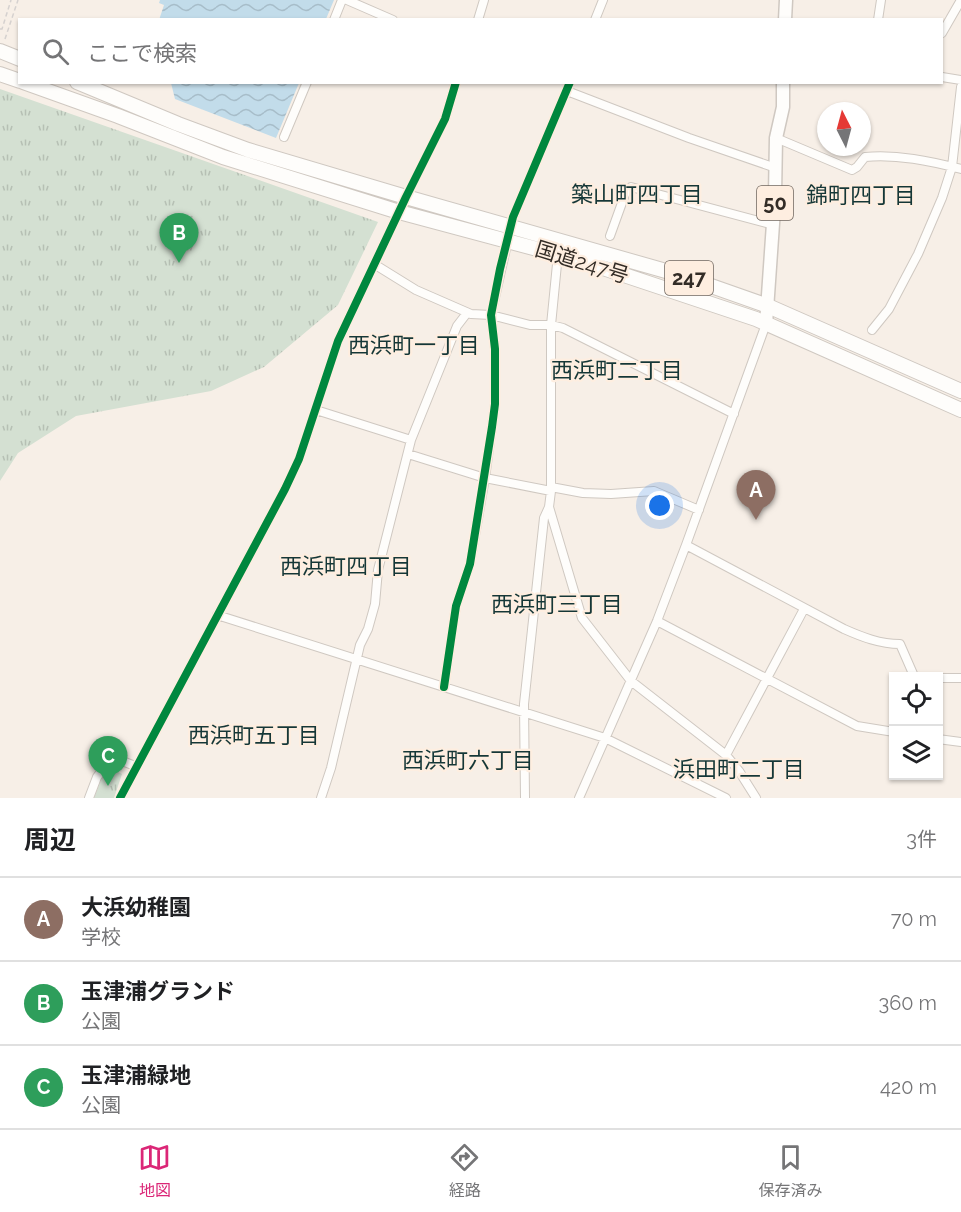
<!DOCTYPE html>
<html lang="ja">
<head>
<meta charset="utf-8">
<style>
	body { margin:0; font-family:Raleway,"Noto Sans JP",sans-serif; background:#f2f2f2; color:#202124 }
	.controls { position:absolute; right:18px; bottom:18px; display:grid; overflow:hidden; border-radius:0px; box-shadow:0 2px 4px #0004 }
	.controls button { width:54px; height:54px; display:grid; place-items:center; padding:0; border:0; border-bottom:2px solid #e0e0e0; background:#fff; color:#202124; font:30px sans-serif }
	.compass { position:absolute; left:817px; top:102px; width:54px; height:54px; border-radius:50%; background:#fff; box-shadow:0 2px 4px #0004; rotate:354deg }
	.you { position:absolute; left:660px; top:506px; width:21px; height:21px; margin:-15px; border:4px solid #fff; border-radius:50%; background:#1a73e8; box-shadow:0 0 0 9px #1a73e833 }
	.badge { display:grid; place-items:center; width:39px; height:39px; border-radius:50%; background:#db2777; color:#fff; font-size:20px; font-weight:700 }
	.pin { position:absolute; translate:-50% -50px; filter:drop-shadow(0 2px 3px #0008) }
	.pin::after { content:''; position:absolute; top:32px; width:21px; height:18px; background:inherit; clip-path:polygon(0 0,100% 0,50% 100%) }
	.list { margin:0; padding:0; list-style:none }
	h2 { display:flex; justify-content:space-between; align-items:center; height:78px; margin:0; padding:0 24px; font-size:26px }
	h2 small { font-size:20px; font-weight:400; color:#757577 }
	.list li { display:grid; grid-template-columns:39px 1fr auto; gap:18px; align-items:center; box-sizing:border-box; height:84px; padding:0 24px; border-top:2px solid #e0e0e0 }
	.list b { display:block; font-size:22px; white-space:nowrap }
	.list p { margin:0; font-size:20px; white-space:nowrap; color:#757577 }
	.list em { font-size:20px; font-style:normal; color:#757577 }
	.icon { flex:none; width:33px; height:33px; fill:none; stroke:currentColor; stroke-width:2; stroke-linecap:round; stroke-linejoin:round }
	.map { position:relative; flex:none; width:961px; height:798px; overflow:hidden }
	.search { position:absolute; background:#fff; box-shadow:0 2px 4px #0004; left:18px; right:18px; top:18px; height:66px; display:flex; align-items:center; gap:15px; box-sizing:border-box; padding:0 21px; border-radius:0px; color:#757577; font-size:22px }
	.sheet { height:330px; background:#fff }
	nav { display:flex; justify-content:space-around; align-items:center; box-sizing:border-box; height:84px; border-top:2px solid #e0e0e0; background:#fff; font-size:16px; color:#757577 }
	nav a { display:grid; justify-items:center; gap:3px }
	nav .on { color:#db2777 }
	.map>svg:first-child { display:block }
</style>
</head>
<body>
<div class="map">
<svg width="961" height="798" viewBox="0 0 961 798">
	<defs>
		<pattern id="grass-tufts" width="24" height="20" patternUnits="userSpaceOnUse" patternTransform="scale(1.5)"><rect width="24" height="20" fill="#d4e0d2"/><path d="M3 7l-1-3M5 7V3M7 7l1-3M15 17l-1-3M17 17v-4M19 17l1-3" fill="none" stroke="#b6c0b4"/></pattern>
		<pattern id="water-waves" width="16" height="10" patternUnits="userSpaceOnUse" patternTransform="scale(1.5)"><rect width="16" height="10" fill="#c2dcea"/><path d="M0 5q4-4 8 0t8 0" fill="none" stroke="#a7bdc9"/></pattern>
	</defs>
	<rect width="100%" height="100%" fill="#f7efe7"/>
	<path fill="url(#grass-tufts)" d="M 0,89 L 378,222 L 338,305 L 264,367 L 211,391 L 76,416 L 18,453 L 0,481 Z
		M 114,770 L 122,774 L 114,798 L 94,798 L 104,772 Z"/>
	<path fill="url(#water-waves)" d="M 160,0 L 334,0 L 326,19 L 159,20 L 164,5 L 159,3 Z
		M 171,83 L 171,82 L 299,83 L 276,138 L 175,99 Z"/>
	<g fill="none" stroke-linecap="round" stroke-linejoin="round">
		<defs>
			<path id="street" d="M 347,0 L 393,20
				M 334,20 L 342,0
				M 478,20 L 484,0
				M 595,20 L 603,0
				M 878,20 L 881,0
				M 942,33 L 961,0
				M 942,77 L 961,80
				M 567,91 L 689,138 L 776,168
				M 284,137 L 307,82
				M 776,138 L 852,170 L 857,167 L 865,157 C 897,154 930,161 961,169
				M 510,228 L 513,217 L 570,82
				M 610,236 L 627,189 L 631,187 L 774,225
				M 374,264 L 416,290 L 471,314 L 491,315 L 530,325 L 551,325 L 563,328 L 734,414
				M 872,330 L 889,309 L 918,254 L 942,198 L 952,167 L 961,87
				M 316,410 L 411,440
				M 408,454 L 485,478 L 551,491
				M 551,487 L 583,493 L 611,494 L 654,491 L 699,510
				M 549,507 L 582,618 L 631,681 L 726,755 L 739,771 L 756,798
				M 686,545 L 844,629 C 862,637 880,644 900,644 L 914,676
				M 217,615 L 605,738 L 726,798
				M 657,621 L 857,726 L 894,732
				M 938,678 L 961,678
				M 444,687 L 456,606 L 470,564 L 485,478 L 495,404 L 495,349 L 491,315 L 508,240
				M 938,739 L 961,742
				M 726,755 L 804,609
				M 89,798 L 97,777 L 112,757 L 135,766
				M 120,798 L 285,489 L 299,459 L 338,341 L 406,197 L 445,119 L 456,82
				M 321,798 L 331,768 L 360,645 L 368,629 L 375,604 L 378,570 L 411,440 L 457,326 L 467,313
				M 525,798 L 524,704 L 544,518 L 549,507 L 551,491 L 551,325 L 558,254
				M 579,798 L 657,621 L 686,545 L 766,324"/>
			<path id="primary" d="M 785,20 L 786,0
				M 766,324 L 775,195 L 776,138 L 783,107 L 783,82"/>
			<path id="highway" d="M 0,51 L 20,59
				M 0,74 L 20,81
				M 23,82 L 118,116 L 223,157 L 399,212 L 582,261 L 756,319 L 961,410
				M 77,82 L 178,124 L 248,150 L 406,197 L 680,275 L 768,306 L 961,391"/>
		</defs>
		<use href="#street" stroke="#cfc8c1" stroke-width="10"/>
		<use href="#primary" stroke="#cfc8c1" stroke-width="15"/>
		<use href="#highway" stroke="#cfc8c1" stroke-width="16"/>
		<path stroke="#d5d1cf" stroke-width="1.5" stroke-dasharray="4.5 3" stroke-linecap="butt" d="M 0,29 L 2,29 L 11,0
			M 5,39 L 18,0"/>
		<use href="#street" stroke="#fefdfb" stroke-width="8"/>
		<use href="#primary" stroke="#fefdfb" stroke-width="12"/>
		<use href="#highway" stroke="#fefdfb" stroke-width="14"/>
		<defs>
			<path id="cycleway" d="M 444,687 L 456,606 L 470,564 L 492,427 L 495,404 L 495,349 L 491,315 L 500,269 L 513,217 L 570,82
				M 120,798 L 285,489 L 299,459 L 338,341 L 406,197 L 445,119 L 456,82"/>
		</defs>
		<use href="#cycleway" stroke="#feeee0" stroke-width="11"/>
		<use href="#cycleway" stroke="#00873e" stroke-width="8"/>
	</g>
	<g text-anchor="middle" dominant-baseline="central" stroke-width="4.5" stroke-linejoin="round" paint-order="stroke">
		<g fill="#feeee0" stroke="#70665e" stroke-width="1.5">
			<rect x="757" y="186" width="36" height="34" rx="4.5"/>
			<rect x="665" y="261" width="48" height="34" rx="4.5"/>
		</g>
		<g font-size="20" font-weight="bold" fill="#332c26">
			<text x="775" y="203">50</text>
			<text x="689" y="278">247</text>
		</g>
		<g font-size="21" fill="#332c26" stroke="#feeee0">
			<text transform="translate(582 262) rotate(17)">国道247号</text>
		</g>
		<g font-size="22" fill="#153737" stroke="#feeee0">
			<text x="637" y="194">築山町四丁目</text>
			<text x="861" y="195">錦町四丁目</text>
			<text x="414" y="345">西浜町一丁目</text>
			<text x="617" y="370">西浜町二丁目</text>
			<text x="346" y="566">西浜町四丁目</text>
			<text x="557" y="604">西浜町三丁目</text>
			<text x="254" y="735">西浜町五丁目</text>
			<text x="468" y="760">西浜町六丁目</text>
			<text x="739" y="769">浜田町二丁目</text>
		</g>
	</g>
</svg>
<div class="controls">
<button><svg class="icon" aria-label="locate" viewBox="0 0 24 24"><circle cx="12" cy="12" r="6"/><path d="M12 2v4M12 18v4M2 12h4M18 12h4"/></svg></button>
<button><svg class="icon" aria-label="layers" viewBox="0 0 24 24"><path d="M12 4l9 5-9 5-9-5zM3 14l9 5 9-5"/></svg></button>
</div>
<svg class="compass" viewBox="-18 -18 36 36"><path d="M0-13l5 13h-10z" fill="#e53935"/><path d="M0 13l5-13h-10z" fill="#757577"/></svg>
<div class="you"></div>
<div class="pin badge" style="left:756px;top:520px;background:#8d6e63">A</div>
<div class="pin badge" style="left:179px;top:263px;background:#2e9e5b">B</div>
<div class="pin badge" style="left:108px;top:786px;background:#2e9e5b">C</div>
<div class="search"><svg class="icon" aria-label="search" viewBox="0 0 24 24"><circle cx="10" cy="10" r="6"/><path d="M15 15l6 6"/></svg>ここで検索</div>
</div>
<section class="sheet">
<h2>周辺<small>3件</small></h2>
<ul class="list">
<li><span class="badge" style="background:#8d6e63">A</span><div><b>大浜幼稚園</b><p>学校</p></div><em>70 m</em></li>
<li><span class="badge" style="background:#2e9e5b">B</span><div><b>玉津浦グランド</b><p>公園</p></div><em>360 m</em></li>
<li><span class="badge" style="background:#2e9e5b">C</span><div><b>玉津浦緑地</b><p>公園</p></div><em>420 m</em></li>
</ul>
</section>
<nav>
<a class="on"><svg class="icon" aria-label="map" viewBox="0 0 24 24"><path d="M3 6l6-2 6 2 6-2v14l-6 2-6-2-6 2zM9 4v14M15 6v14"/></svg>地図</a>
<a><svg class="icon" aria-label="directions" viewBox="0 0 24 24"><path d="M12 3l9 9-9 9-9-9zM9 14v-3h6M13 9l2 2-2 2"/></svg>経路</a>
<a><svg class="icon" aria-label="saved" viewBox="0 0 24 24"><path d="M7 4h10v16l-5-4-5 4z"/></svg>保存済み</a>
</nav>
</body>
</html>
